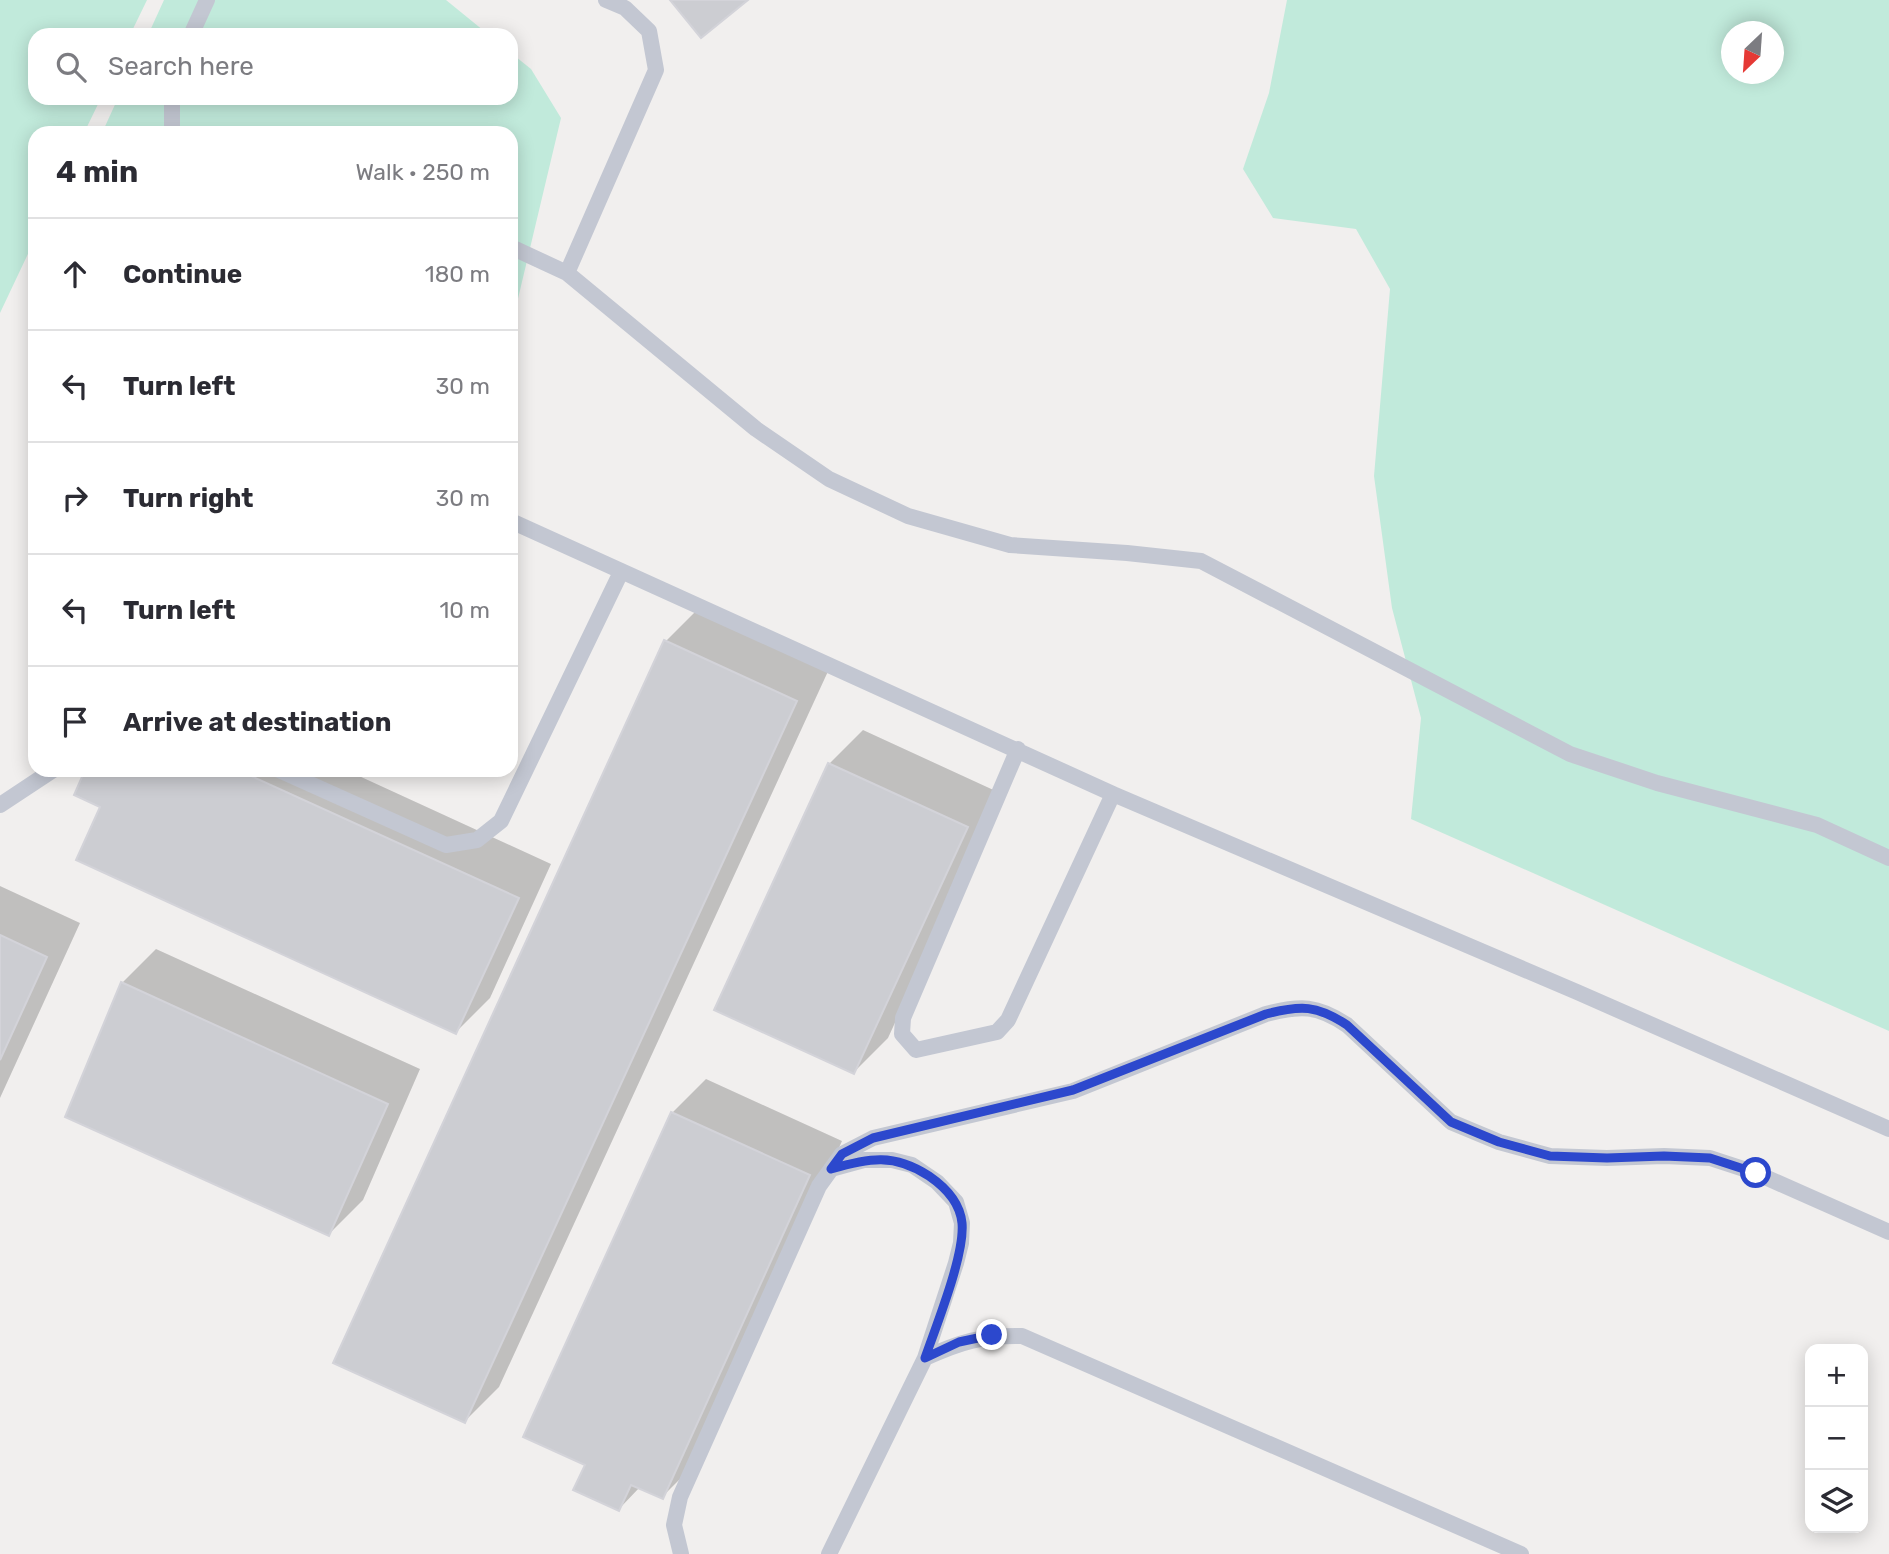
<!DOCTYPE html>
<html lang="en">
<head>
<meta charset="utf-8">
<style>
	body { margin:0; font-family:Rubik,sans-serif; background:#f7f7f7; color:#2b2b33 }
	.controls { position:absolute; right:21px; bottom:21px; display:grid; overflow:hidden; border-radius:14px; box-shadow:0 4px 18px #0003 }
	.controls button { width:63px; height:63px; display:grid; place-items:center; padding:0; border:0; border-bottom:2px solid #e1e1e2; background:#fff; color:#2b2b33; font:35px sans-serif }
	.compass { position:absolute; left:1721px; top:21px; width:63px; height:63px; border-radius:50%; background:#fff; box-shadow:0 4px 18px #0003; rotate:205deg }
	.stop { position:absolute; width:21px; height:21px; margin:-16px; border:5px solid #2c48cd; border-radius:50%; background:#fff }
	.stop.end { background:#2c48cd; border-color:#fff; box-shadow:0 2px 7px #0008 }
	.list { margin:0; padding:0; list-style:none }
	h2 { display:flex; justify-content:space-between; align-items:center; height:91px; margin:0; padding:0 28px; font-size:30px }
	h2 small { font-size:23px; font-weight:400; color:#7c7c81 }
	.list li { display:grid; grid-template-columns:46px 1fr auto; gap:21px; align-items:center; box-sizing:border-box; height:112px; padding:0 28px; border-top:2px solid #e1e1e2 }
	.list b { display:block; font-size:26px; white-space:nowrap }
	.list em { font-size:23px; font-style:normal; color:#7c7c81 }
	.icon { flex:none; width:38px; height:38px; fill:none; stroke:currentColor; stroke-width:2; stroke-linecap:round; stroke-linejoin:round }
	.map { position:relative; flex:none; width:1889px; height:1554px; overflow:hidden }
	.search { position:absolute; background:#fff; box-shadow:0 4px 18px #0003; left:28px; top:28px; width:490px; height:77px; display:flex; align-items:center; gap:18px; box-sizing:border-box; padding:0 24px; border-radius:21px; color:#7c7c81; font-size:26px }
	.panel { position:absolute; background:#fff; box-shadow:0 4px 18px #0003; left:28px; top:126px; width:490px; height:651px; border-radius:21px }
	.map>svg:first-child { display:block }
</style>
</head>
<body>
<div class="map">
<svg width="1889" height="1554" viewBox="0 0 1889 1554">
	<rect width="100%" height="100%" fill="#f1efee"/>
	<path fill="#c1eadb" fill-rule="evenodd" d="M 0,0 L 147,0 L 130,35 L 35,35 L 35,98 L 101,98 L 84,133 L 35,133 L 35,239 L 0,313 Z
		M 164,0 L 446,0 L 489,35 L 148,35 Z
		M 1287,0 L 1889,0 L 1889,1031 L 1411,819 L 1421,718 L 1392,608 L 1374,476 L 1390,289 L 1356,229 L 1273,218 L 1243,169 L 1269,93 ZM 1731,32 L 1773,32 L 1773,74 L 1731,74 Z
		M 511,53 L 531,69 L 561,118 L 511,328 L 511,133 L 102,133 L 118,98 L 511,98 Z"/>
	<path fill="#0003" d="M 700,607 L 830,667 L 499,1387 L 465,1421 L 666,641 Z
		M 863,730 L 1000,793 L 888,1038 L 854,1072 L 829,764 Z
		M 87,770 L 346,770 L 551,864 L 490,998 L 456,1032 L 103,806 Z
		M 0,886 L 80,923 L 0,1098 Z
		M 156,949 L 420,1069 L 363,1200 L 329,1234 L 122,983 Z
		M 706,1079 L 842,1141 L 696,1463 L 662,1497 L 640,1487 L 619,1509 L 587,1464 L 672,1113 Z"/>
	<path fill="#cccdd2" stroke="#d3d3d9" stroke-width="2" d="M 670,0 L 748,0 L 701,38 Z
		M 664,640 L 797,701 L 465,1423 L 333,1363 Z
		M 828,763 L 968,827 L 854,1074 L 714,1010 Z
		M 85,770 L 102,770 L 114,776 L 117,770 L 238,770 L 519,898 L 456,1034 L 76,860 L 100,807 L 74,795 Z
		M 0,935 L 47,957 L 0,1060 Z
		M 121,982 L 388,1104 L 329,1236 L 65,1117 Z
		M 671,1112 L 810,1175 L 663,1499 L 631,1485 L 619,1511 L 573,1490 L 585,1465 L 523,1437 Z"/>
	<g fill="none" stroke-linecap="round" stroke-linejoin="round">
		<path stroke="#c3c7d2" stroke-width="16" d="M 191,35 L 207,0
			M 172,133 L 172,98
			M 511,247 L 567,273 L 756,429 L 829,479 L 908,516 L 1010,545 L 1127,553 L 1201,561 L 1570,754 L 1657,783 L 1817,825 L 1889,858
			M 567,273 L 656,70 L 649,31 L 625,8 L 606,0
			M 511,521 L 1113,794 L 1577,992 L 1889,1129
			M 1018,749 L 903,1018 L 902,1034 L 916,1050 L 997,1032 L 1008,1020 L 1113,794
			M 279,770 L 446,845 L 477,840 L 501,821 L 621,572
			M 0,805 L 53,770
			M 925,1358 C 960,1342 983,1335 1022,1336 L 1521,1554
			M 681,1554 L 674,1525 L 680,1497 L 819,1186 L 842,1154 L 873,1138 L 1073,1091 L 1266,1014 C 1301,1005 1317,1005 1347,1025 L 1451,1122 L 1499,1142 L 1550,1156 L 1607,1158 L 1664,1156 L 1710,1158 L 1756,1173 L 1889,1232
			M 829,1554 L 925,1358 L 956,1263 L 961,1243 L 962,1223 L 956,1202 L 937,1182 L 912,1165 L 892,1160 L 864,1160 L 831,1169"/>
	</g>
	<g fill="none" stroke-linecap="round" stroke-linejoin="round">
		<path stroke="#2c48cd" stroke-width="9" d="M 992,1335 L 959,1342 L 925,1358 C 936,1326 965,1255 962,1223 C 960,1203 945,1187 929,1176 C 894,1153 869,1158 831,1169 L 842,1154 L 873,1138 L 1073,1090 L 1266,1014 C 1301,1005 1317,1005 1347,1025 L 1451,1122 L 1499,1142 L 1550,1156 L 1607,1158 L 1664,1156 L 1710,1158 L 1756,1173"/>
	</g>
</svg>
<div class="controls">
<button>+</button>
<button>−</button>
<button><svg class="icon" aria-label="layers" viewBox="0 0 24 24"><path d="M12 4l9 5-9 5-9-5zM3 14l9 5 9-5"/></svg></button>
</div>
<svg class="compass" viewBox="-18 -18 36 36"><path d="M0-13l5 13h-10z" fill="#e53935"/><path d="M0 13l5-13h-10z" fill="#7c7c81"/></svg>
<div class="stop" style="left:1756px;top:1173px"></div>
<div class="stop end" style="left:992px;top:1335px"></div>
<div class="search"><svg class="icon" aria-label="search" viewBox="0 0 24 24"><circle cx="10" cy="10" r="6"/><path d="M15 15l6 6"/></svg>Search here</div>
<section class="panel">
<h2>4 min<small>Walk · 250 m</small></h2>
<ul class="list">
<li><svg class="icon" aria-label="ahead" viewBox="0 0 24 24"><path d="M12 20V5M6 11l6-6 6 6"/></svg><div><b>Continue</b></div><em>180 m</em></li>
<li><svg class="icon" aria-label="left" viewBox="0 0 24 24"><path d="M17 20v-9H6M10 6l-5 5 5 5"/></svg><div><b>Turn left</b></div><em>30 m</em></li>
<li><svg class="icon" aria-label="right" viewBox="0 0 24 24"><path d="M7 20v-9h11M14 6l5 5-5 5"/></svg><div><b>Turn right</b></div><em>30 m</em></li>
<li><svg class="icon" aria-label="left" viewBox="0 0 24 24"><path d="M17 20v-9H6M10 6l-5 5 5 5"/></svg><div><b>Turn left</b></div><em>10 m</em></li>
<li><svg class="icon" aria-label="arrive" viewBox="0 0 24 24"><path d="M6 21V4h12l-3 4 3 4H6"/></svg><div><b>Arrive at destination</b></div></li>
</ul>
</section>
</div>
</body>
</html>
